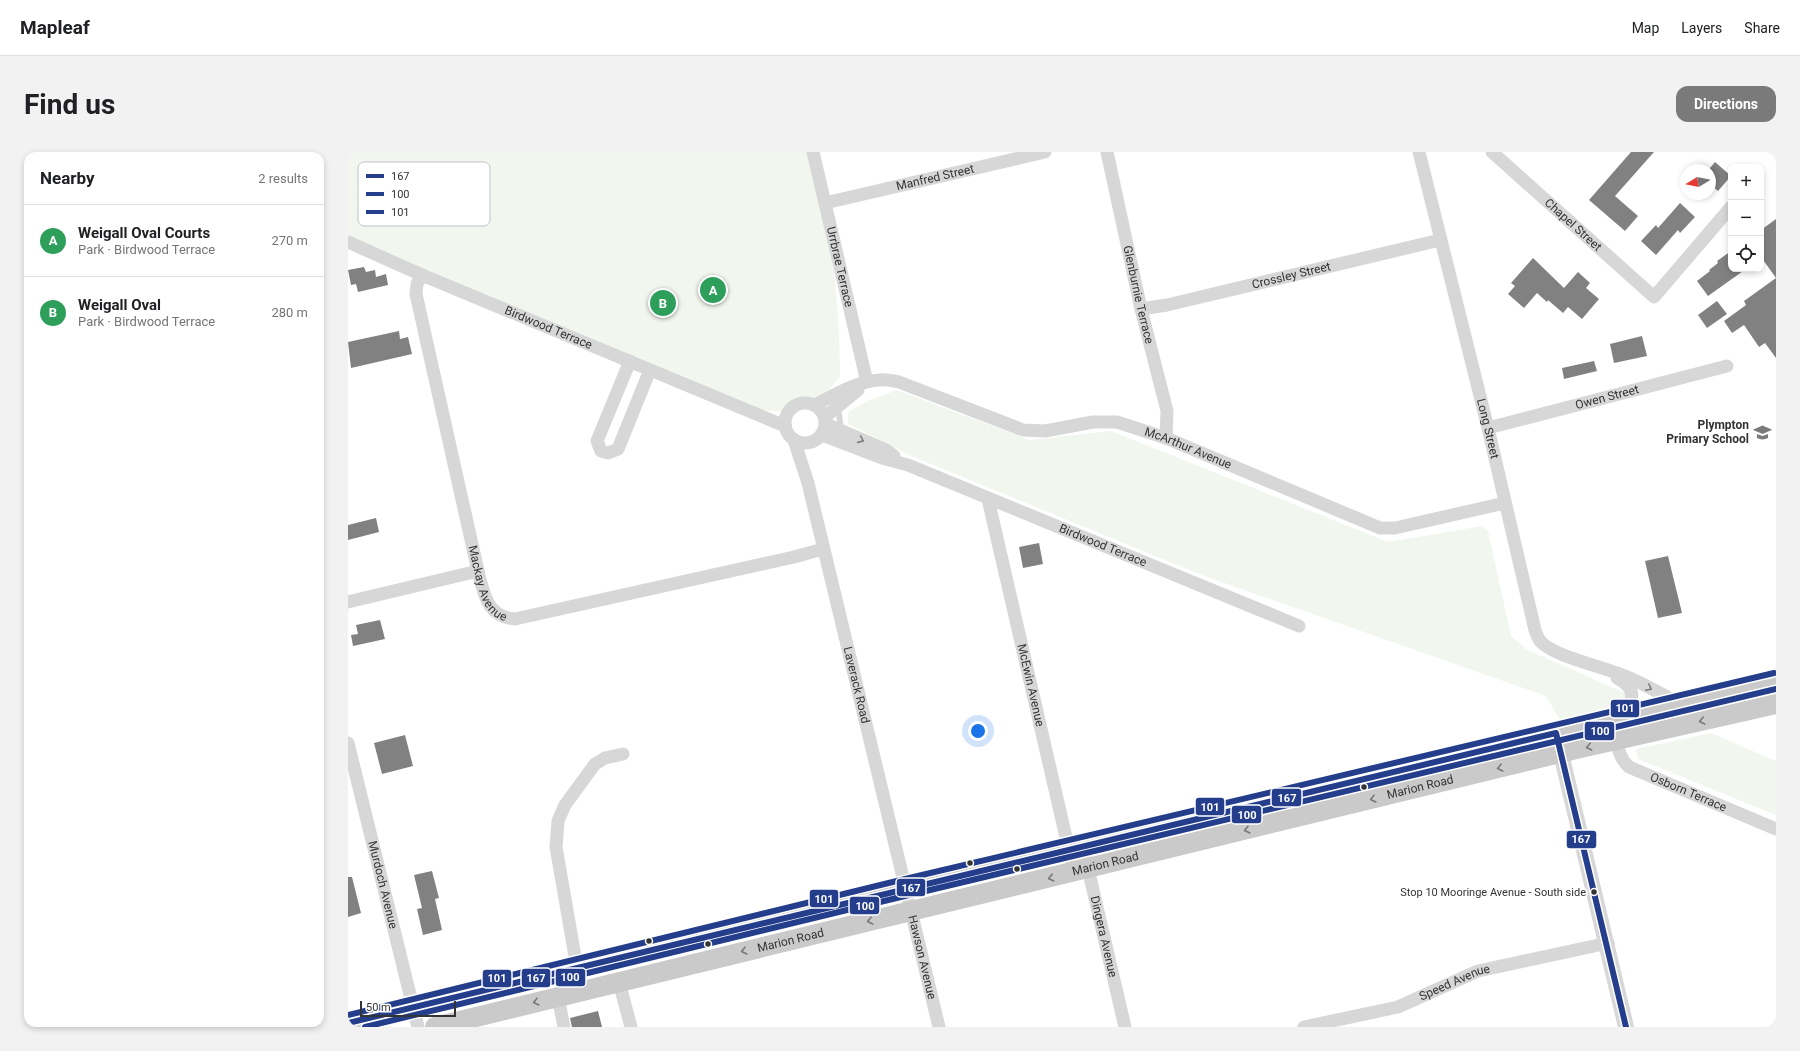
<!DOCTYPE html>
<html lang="en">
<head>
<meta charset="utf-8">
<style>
	body { margin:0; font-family:Roboto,sans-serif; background:#f2f2f2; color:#202124 }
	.controls { position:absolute; right:12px; top:12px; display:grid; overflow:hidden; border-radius:8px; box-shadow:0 2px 6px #0003 }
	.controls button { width:36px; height:36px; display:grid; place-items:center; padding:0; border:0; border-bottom:1px solid #e0e0e0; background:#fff; color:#202124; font:20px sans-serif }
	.compass { position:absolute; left:1332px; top:12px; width:36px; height:36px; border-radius:50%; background:#fff; box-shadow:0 2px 6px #0003; rotate:260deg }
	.scale { position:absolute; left:12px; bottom:10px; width:96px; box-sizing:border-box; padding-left:4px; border:2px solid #333; border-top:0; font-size:11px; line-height:14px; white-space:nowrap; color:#333; -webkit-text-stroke:3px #fff; paint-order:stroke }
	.you { position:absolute; left:630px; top:579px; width:14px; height:14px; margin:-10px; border:3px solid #fff; border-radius:50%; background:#1a73e8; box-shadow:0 0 0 6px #1a73e833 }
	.badge { display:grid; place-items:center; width:26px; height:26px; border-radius:50%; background:#7a7a7a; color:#fff; font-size:13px; font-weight:700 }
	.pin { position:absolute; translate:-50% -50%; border:2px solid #fff; box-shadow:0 1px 4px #0006 }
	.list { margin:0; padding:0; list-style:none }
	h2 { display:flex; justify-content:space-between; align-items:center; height:52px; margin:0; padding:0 16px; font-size:17px }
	h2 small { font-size:13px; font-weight:400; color:#757577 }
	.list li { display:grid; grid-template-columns:26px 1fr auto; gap:12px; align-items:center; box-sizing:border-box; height:72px; padding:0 16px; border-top:1px solid #e0e0e0 }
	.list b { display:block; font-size:15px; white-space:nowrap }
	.list p { margin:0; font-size:13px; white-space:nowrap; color:#757577 }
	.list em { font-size:13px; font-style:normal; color:#757577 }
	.icon { flex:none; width:22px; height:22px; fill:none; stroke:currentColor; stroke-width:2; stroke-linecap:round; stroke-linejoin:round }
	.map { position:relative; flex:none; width:1428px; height:875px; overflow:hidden; border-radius:12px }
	header { display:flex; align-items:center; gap:24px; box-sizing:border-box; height:56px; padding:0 20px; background:#fff; border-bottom:1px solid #e0e0e0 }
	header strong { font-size:19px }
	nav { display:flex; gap:22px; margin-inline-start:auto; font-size:14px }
	.intro { display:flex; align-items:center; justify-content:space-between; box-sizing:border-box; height:96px; padding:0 24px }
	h1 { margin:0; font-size:28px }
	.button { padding:10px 18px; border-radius:12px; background:#7a7a7a; color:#fff; font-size:14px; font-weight:700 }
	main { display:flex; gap:24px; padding:0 24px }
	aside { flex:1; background:#fff; border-radius:12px; box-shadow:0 2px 6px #0003 }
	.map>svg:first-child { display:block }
</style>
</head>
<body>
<header>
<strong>Mapleaf</strong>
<nav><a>Map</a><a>Layers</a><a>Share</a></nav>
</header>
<div class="intro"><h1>Find us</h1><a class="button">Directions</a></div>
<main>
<aside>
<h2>Nearby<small>2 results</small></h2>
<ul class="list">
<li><span class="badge" style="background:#2e9e5b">A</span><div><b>Weigall Oval Courts</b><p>Park · Birdwood Terrace</p></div><em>270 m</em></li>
<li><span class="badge" style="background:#2e9e5b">B</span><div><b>Weigall Oval</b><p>Park · Birdwood Terrace</p></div><em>280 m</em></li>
</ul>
</aside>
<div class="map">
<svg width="1428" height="875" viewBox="0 0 1428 875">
	<rect width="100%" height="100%" fill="#fff"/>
	<path fill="#f1f7ee" d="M 0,0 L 465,0 C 482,73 492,149 492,225 L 467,253 C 455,251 450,251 440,259 L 403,259 L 0,90 Z
		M 549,238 L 682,288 L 763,279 L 1040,390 L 1134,374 L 1140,379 L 1163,484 L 1178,497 L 1279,542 L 1273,558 L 1214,572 L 1198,544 L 851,422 L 561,303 L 500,272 L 500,260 L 522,248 Z
		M 1363,581 L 1428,609 L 1428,663 L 1290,607 L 1288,597 Z"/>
	<path fill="#818181" d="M 1283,0 L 1306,0 L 1267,44 L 1290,64 L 1277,79 L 1241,48 Z
		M 1367,10 L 1383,24 L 1370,39 L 1362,32 L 1362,16 Z
		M 1332,51 L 1347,65 L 1332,81 L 1330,78 L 1308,103 L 1293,89 L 1308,73 L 1310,76 Z
		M 1428,67 L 1428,206 L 1417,191 L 1411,195 L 1396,173 L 1384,181 L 1376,169 L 1398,153 L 1396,149 L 1428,126 L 1413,105 L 1413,78 Z
		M 1383,99 L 1383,117 L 1398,117 L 1360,144 L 1349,129 L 1362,119 L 1361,118 L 1370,111 L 1369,109 Z
		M 1185,106 L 1216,136 L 1230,120 L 1242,131 L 1238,136 L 1251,147 L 1234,167 L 1220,155 L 1215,161 L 1200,148 L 1199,150 L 1189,141 L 1176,156 L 1160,142 L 1167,134 L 1163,131 Z
		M 16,115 L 18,120 L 27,118 L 28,125 L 38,122 L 40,133 L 10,140 L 8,132 L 3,133 L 0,118 Z
		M 1369,149 L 1379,162 L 1359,176 L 1350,163 Z
		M 51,179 L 52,187 L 60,185 L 64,202 L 3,216 L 0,190 Z
		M 1294,184 L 1299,204 L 1266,211 L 1262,192 Z
		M 1246,209 L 1249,219 L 1216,227 L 1214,216 Z
		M 28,366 L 31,380 L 0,388 L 0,373 Z
		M 691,391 L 695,412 L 675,416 L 671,395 Z
		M 1320,404 L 1334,461 L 1310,466 L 1297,409 Z
		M 32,468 L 37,487 L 5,494 L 3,483 L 10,482 L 8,473 Z
		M 57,583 L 65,614 L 34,622 L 26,591 Z
		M 84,719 L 91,746 L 87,747 L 94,778 L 75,783 L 69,757 L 74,756 L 66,723 Z
		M 0,725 L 4,725 L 13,761 L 0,765 Z
		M 250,859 L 254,875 L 224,875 L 222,866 Z"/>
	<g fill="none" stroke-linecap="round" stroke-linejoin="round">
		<path stroke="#d7d7d7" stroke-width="6" d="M 490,255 L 493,278"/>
		<g stroke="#d7d7d7" stroke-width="13">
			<path id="s1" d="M 465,0 L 519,230"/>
			<path id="s2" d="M 759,0 L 793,157 L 819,259 L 818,286"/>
			<path id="s3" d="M 1071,0 L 1140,276 L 1187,478 C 1188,481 1190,486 1192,489 C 1206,505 1257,515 1277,524 C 1296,532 1314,542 1332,552"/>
			<path id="s4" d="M 1144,0 L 1306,145 L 1383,55"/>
			<path id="s5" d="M 477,51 L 697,0"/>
			<path id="s6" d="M 0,90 L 74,123 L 437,274"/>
			<path id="s7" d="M 74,123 L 69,132 L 68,142 L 130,419 C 136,442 139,465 167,467 L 446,405 L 475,397"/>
			<path id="s8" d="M 793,157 L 819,153 L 1092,88"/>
			<path d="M 282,209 L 249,289 L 253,299 L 260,301 L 270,297 L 302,218"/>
			<circle cx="457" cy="271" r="20"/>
			<path id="s9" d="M 467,253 C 487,243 509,229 532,228 C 538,227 545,229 551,230 L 675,278 L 697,279 L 745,270 L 769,270 L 818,286 L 1032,376 L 1047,376 L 1157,351"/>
			<path d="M 477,265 L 510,238"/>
			<path d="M 478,272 L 538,298 L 546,304"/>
			<path id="s10" d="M 1140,276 L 1379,214"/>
			<path id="s11" d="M 474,283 L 534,306 L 560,313 L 951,474"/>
			<path id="s12" d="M 446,288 L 460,331 L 591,875"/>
			<path id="s13" d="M 640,347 L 726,720"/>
			<path d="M 0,450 L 130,419"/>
			<path d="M 1269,526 C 1289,537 1286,546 1276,564"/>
			<path id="s14" d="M 1268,589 C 1271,599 1273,608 1281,615 L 1428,677"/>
			<path id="s15" d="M 0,591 L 70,875"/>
			<path id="s16" d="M 735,695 L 777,875"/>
			<path d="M 229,816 L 208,695 L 210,669 L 217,653 L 247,612 L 257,606 L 275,602"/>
			<path d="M 271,830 L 283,875"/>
			<path d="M 210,845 L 216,875"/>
			<path id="s17" d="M 956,875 L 1050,855 L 1130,819 L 1260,791"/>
		</g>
		<path stroke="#d7d7d7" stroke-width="16" d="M 1210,589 L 1278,875"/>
		<g stroke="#cacaca" stroke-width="20">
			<path d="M 0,871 L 559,735 L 1428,529"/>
			<path id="s18" d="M 87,875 L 1228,597 L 1428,552"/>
		</g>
		<defs>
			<path id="bus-1" d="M 0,871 L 1208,581 L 1278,875"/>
			<path id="bus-2" d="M 17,875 L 561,743 L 1428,537"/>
			<path id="bus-3" d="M 0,863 L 557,727 L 1426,521"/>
		</defs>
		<use href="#bus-1" stroke="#fff" stroke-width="9"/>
		<use href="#bus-2" stroke="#fff" stroke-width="9"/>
		<use href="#bus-3" stroke="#fff" stroke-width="9"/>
		<use href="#bus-1" stroke="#243e8c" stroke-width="6"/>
		<use href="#bus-2" stroke="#243e8c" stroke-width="6"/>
		<use href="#bus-3" stroke="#243e8c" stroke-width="6"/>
	</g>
	<defs><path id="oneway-chevron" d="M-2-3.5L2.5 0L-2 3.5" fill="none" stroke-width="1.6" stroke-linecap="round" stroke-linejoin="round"/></defs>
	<g stroke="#7d7d7d">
		<use href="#oneway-chevron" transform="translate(513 288) rotate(24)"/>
		<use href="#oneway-chevron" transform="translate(1301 536) rotate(27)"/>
	</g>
	<g stroke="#777">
		<use href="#oneway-chevron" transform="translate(1354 569) rotate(167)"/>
		<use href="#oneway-chevron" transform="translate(1241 595) rotate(168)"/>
		<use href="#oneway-chevron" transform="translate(1152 616) rotate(166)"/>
		<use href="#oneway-chevron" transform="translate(1025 647) rotate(166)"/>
		<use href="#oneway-chevron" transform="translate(899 678) rotate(166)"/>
		<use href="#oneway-chevron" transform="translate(703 726) rotate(167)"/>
		<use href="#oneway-chevron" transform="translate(522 769) rotate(166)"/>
		<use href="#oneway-chevron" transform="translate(396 799) rotate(166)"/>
		<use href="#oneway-chevron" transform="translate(188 850) rotate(166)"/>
	</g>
	<defs>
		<symbol id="school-bare" viewBox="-9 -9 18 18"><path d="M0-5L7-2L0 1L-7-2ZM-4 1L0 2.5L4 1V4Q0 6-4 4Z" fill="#7a7a7a" stroke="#fff" stroke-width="2.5" paint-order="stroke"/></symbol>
	</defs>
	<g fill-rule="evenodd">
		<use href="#school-bare" x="1402" y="268" width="25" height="25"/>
	</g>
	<g fill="#333" stroke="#fff" stroke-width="1.5">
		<circle cx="1016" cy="635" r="3.5"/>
		<circle cx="622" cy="711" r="3.5"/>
		<circle cx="669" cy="717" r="3.5"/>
		<circle cx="1246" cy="740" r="3.5"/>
		<circle cx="301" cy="789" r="3.5"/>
		<circle cx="360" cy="792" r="3.5"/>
	</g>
	<g text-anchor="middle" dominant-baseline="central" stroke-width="4" stroke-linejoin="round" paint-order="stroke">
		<g font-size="11" fill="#333" stroke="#fff" text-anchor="end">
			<text x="1238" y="740">Stop 10 Mooringe Avenue - South side</text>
		</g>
		<g font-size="12" fill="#333" stroke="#fff">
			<text stroke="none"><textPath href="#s5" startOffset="113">Manfred Street</textPath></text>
			<text stroke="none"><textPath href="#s4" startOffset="109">Chapel Street</textPath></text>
			<text stroke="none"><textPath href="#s1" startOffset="118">Urrbrae Terrace</textPath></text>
			<text stroke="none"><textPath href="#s8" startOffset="154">Crossley Street</textPath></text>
			<text stroke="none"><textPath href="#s2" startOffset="146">Glenburnie Terrace</textPath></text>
			<text stroke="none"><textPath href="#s6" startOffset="218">Birdwood Terrace</textPath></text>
			<text stroke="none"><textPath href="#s10" startOffset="123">Owen Street</textPath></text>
			<text stroke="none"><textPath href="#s3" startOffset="285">Long Street</textPath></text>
			<text stroke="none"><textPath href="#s9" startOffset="393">McArthur Avenue</textPath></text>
			<text stroke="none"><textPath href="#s11" startOffset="302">Birdwood Terrace</textPath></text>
			<text stroke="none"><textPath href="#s7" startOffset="320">Mackay Avenue</textPath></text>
			<text stroke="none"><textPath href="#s12" startOffset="253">Laverack Road</textPath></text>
			<text stroke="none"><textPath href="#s13" startOffset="191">McEwin Avenue</textPath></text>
			<text stroke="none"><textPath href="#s18" startOffset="1014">Marion Road</textPath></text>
			<text stroke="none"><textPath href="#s14" startOffset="94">Osborn Terrace</textPath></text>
			<text stroke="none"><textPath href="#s18" startOffset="690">Marion Road</textPath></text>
			<text stroke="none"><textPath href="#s15" startOffset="146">Murdoch Avenue</textPath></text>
			<text stroke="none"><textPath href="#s16" startOffset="92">Dingera Avenue</textPath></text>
			<text stroke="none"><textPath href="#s18" startOffset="366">Marion Road</textPath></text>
			<text stroke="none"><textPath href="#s12" startOffset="533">Hawson Avenue</textPath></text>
			<text stroke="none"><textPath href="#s17" startOffset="158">Speed Avenue</textPath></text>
		</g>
		<g font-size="12" font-weight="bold" fill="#333" stroke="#fff" text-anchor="end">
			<text x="1401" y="273">Plympton<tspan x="1401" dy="14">Primary School</tspan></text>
		</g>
	</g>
	<rect x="10" y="10" width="132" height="64" rx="6" fill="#fff" stroke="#c2c2c2" stroke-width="1"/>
	<rect x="18" y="22" width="18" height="4" fill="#243e8c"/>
	<rect x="18" y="40" width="18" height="4" fill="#243e8c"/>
	<rect x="18" y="58" width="18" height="4" fill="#243e8c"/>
	<g font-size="11" fill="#333">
		<text x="43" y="28">167</text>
		<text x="43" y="46">100</text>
		<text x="43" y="64">101</text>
	</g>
	<g stroke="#fff" stroke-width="1.5">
		<rect x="1262" y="547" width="30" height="19" rx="4" fill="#243e8c"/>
		<rect x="1236" y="569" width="31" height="20" rx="4" fill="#243e8c"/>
		<rect x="923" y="636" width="31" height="19" rx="4" fill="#243e8c"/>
		<rect x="847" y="645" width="30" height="19" rx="4" fill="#243e8c"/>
		<rect x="883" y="653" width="31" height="19" rx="4" fill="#243e8c"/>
		<rect x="1218" y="678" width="31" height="19" rx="4" fill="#243e8c"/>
		<rect x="548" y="726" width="30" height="19" rx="4" fill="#243e8c"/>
		<rect x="461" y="737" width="30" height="19" rx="4" fill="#243e8c"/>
		<rect x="501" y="744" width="31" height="19" rx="4" fill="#243e8c"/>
		<rect x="207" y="816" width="31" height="19" rx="4" fill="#243e8c"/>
		<rect x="173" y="816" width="30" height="20" rx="4" fill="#243e8c"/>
		<rect x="134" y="817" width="30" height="19" rx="4" fill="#243e8c"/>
	</g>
	<g font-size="11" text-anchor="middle" font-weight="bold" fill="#fff">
		<text x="1277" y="560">101</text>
		<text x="1252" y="583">100</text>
		<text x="939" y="650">167</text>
		<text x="862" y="659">101</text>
		<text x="899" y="667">100</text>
		<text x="1233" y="691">167</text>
		<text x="563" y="740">167</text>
		<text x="476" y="751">101</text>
		<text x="517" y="758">100</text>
		<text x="222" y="829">100</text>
		<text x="188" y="830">167</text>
		<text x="149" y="830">101</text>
	</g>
</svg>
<div class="controls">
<button>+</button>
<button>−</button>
<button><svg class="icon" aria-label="locate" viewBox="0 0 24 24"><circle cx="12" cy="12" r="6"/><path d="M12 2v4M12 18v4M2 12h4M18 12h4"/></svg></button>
</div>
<svg class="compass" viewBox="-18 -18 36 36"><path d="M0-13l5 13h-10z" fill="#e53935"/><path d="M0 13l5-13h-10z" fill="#757577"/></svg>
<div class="scale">50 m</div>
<div class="you"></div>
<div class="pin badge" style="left:365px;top:138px;background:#2e9e5b">A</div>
<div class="pin badge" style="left:315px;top:151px;background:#2e9e5b">B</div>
</div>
</main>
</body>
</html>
